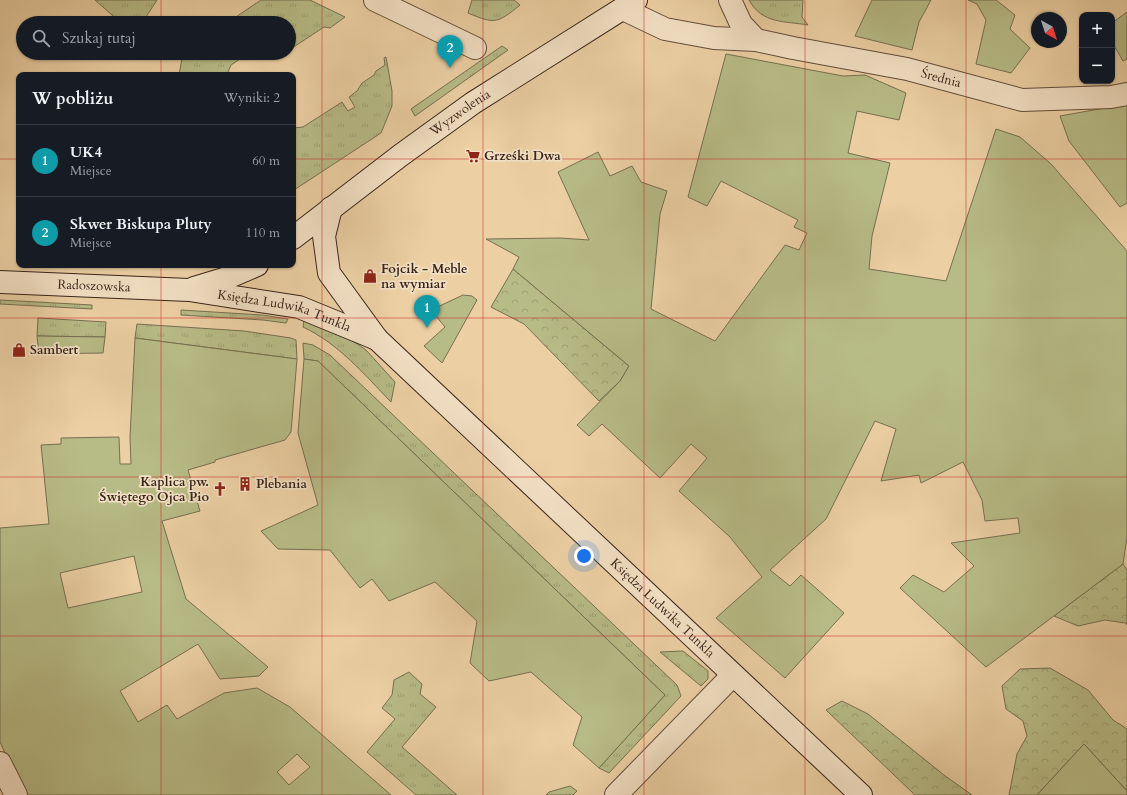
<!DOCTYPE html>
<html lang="pl">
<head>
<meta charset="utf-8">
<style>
	body { margin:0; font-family:Cardo,serif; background:#20242c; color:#f1f3f6 }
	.controls { position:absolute; right:12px; top:12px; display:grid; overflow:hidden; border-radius:8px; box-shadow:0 1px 3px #0004 }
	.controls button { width:36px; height:36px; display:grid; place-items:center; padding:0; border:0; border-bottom:1px solid #363941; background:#171b24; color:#f1f3f6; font:20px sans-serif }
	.compass { position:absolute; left:1031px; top:12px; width:36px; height:36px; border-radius:50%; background:#171b24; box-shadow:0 1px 3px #0004; rotate:141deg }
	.you { position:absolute; left:584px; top:556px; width:14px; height:14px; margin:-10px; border:3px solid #fff; border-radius:50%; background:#1a73e8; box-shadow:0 0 0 6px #1a73e833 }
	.badge { display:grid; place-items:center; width:26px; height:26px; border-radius:50%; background:#b45309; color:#fff; font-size:13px; font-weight:700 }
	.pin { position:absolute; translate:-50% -33px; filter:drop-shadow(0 1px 2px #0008) }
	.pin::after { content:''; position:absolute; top:21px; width:14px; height:12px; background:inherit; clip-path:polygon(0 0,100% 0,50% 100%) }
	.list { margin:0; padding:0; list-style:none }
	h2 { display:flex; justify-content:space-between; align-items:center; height:52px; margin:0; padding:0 16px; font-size:17px }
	h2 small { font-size:13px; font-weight:400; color:#9ea1a6 }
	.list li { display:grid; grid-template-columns:26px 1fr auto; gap:12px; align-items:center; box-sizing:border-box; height:72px; padding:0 16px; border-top:1px solid #363941 }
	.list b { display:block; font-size:15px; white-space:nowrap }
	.list p { margin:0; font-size:13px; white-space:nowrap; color:#9ea1a6 }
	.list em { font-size:13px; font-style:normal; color:#9ea1a6 }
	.icon { flex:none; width:22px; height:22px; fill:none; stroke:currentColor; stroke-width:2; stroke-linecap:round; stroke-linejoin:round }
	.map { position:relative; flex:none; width:1127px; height:795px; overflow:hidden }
	.search { position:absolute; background:#171b24; box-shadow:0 1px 3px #0004; left:16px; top:16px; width:280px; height:44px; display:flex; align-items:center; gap:10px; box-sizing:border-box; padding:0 14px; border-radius:22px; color:#9ea1a6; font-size:15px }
	.panel { position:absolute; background:#171b24; box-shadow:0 1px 3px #0004; left:16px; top:72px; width:280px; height:196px; border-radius:8px }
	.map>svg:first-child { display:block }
</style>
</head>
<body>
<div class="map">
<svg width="1127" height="795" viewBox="0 0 1127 795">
	<defs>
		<pattern id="grass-tufts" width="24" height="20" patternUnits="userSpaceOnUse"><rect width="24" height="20" fill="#b7bb86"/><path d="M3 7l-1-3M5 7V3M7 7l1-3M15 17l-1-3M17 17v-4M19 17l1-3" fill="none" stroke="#9ea073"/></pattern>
		<pattern id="forest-crowns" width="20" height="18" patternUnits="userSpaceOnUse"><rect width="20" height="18" fill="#b7bb86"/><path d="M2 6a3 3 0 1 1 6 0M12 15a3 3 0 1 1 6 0" fill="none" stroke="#9ea073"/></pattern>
	</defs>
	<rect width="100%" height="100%" fill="#ecd0a4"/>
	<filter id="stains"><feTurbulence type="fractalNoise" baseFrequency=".005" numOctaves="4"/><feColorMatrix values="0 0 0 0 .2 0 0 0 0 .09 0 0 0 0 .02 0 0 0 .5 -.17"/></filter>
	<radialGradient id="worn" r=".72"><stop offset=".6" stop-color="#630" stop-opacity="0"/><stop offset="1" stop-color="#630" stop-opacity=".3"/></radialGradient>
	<path fill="url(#grass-tufts)" stroke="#776f50" d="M 95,0 L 157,0 L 142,23 L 121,23 Z
		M 261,0 L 310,0 L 345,17 L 330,28 L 324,27 L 289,50 L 289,23 L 227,23 Z
		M 472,0 L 514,0 L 520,5 C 497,24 494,24 468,13 Z
		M 749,0 L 803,0 L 802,17 L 808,25 C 785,21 762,24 749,0 Z
		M 502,46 L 508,50 L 415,116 L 411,109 Z
		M 183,53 L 249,53 L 231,65 L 228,72 L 230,75 L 179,75 Z
		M 386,57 L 392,91 L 392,106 L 381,133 L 294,190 L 293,128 L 303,127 L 342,102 L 348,111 L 355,107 L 349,97 L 357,91 L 362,83 L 374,75 L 376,71 L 385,65 L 384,58 Z
		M 0,300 L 92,305 L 92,309 L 0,304 Z
		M 181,310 L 262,315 L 288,319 L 286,323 L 263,320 L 181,315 Z
		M 38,318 L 106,322 L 105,337 L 37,336 Z
		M 304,320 L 344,336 L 359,345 L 366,350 L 395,382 L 391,402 C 364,374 339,344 303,327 Z
		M 137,324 L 244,331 L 291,338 L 296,340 L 297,359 L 135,338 Z
		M 303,343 L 313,345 L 330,355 L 677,685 L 681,696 L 609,773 L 599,768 L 665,695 L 318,361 L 304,359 Z
		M 683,651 L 708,671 L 708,679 L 701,686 L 660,652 Z
		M 409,672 L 422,684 L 420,694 L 436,707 L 402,747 L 457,795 L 416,795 L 367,752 L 395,719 L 382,708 L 392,695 L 394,680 Z
		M 570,786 L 577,791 L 573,795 L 546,795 L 549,792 Z"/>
	<path fill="url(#forest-crowns)" stroke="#776f50" d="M 513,269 L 629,366 L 620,381 L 599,401 L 524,324 L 491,307 Z
		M 1123,564 L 1127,570 L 1127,625 L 1125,623 L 1105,620 L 1078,626 L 1054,616 Z
		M 1050,668 L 1088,690 L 1113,720 L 1127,729 L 1127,791 L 1084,744 L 1037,795 L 1009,795 L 1017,754 L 1027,736 L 1023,721 L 1006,709 L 1002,686 L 1020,669 Z
		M 842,701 L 868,714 L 944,775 L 972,795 L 915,795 L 826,710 Z"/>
	<path fill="#b7bb86" stroke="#776f50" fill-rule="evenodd" d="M 872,0 L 931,0 L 919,22 L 912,50 L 855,36 Z
		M 968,0 L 996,0 L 1015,15 L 1010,29 L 1030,48 L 1011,73 L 976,64 L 986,20 L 977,4 Z
		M 1127,12 L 1127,59 L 1123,61 L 1112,42 L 1112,23 Z
		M 726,54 L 843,76 L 865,75 L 906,93 L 899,120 L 857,111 L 848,153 L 890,163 L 872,236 L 869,269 L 946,281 L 996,129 L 1020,137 L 1051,164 L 1127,251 L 1127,537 L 1123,564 L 986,667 L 900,588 L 913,575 L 944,592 L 974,566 L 951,543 L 1020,533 L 1018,518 L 985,521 L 982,500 L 963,462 L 921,483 L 919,475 L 881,481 L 896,429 L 875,421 L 826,519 L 770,570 L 790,586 L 801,575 L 844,613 L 785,678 L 716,618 L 762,577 L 730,537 L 679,491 L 707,458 L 691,444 L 660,478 L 602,424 L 589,436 L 577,425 L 620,381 L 629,366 L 513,269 L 519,257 L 486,239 L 560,238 L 589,240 L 558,172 L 598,152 L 610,176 L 632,166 L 641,182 L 667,191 L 660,214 L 651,309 L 715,341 L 785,245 L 799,250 L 807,233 L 794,227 L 798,220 L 721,181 L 707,206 L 688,197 Z
		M 1127,104 L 1127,203 L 1120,207 L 1069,141 L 1060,116 Z
		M 463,295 L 472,296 L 477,300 L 442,363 L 424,346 L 445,327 L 431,310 Z
		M 37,336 L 105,337 L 103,353 L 39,354 Z
		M 135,338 L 297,359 L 291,432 L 285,440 L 215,460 L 215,462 L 188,470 L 200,511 L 162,521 L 186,599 L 268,667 L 259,676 L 220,679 L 198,644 L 120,691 L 138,722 L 167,705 L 177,719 L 224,693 L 257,688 L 290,707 L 391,795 L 24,795 L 0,742 L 0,528 L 49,524 L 41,445 L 61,444 L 61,438 L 119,437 L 120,464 L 131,464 L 130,437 ZM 134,556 L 142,592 L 68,608 L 60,573 ZM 297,754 L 310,767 L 289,785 L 277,772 Z
		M 304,359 L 318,361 L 665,695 L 599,768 L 573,745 L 582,717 L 531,672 L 489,681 L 470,663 L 477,621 L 435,582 L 389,601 L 372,579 L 360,588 L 330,550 L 278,549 L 261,531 L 318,505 L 298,433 Z
		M 1084,744 L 1127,791 L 1127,795 L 1037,795 Z"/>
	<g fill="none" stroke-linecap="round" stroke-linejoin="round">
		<defs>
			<g id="street">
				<path d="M 375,0 L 475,48"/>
				<path d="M 623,9 L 665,29 L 714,38 L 756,40 L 741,24 L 730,0"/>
				<path id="s1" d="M 756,40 L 793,48 L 907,69 L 1022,100 L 1111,97 L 1127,94"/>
				<path d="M 0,763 L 16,795"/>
				<path d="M 616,795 L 733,675"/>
			</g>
			<g id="secondary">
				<path id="s2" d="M 331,208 L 324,236 L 329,273 L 377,339 L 861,795"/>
				<path id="s3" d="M 293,238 L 401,155 L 473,103 L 636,0"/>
				<path id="s4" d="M 0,282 L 189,290 L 299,307 L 377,339"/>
				<path d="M 194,288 L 227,278 L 257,265"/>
			</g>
		</defs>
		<use href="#street" stroke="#644e3c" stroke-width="24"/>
		<use href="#secondary" stroke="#37231a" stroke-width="24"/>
		<use href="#street" stroke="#f3e0c4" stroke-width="22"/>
		<use href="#secondary" stroke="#f3e0c4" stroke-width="22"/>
	</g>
	<path fill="none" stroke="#d62828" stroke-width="1" stroke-opacity="0.55" d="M 161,0 L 161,23M 322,0 L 322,795M 483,0 L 483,795M 644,0 L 644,795M 805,0 L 805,795M 966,0 L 966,795M 161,53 L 161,75M 0,159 L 19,159M 293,159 L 1127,159M 161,265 L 161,795M 0,318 L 1127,318M 0,477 L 1127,477M 0,636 L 1127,636"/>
	<defs>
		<symbol id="supermarket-bare" viewBox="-9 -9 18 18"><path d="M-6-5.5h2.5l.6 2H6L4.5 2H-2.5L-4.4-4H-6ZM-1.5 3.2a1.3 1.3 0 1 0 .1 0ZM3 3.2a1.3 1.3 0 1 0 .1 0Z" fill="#8f2418" stroke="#f3e0c4" stroke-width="2.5" paint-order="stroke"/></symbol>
		<symbol id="shop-bare" viewBox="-9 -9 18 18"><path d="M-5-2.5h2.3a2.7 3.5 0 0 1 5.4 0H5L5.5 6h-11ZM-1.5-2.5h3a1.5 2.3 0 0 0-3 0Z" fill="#8f2418" stroke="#f3e0c4" stroke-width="2.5" paint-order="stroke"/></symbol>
		<symbol id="building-bare" viewBox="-9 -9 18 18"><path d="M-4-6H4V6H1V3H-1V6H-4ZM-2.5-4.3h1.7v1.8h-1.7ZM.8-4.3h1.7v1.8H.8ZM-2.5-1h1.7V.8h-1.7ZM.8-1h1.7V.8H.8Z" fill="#8f2418" stroke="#f3e0c4" stroke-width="2.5" paint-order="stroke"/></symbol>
		<symbol id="church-bare" viewBox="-9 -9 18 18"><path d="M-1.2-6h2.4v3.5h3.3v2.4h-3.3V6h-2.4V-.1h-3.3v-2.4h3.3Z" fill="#8f2418" stroke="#f3e0c4" stroke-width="2.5" paint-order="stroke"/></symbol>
	</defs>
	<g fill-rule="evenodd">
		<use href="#supermarket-bare" x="463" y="146" width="20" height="20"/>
		<use href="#shop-bare" x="360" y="266" width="20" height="20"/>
		<use href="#shop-bare" x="9" y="340" width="20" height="20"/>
		<use href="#building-bare" x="235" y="474" width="20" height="20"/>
		<use href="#church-bare" x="210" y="479" width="20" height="20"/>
	</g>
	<g text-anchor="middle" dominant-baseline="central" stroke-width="3.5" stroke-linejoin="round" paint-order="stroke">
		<g font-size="13" fill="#37231a" stroke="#f3e0c4">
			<text stroke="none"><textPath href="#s1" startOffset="189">Średnia</textPath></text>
			<text stroke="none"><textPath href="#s3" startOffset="209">Wyzwolenia</textPath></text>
			<text stroke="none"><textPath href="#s4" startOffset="94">Radoszowska</textPath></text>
			<text stroke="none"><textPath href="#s4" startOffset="287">Księdza Ludwika Tunkla</textPath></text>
			<text stroke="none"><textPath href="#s2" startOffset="540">Księdza Ludwika Tunkla</textPath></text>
		</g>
		<g font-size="13" font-weight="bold" fill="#37231a" stroke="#f3e0c4" text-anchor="start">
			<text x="484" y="156">Grześki Dwa</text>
			<text x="381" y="269">Fojcik - Meble<tspan x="381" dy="15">na wymiar</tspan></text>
			<text x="30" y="350">Sambert</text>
			<text x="209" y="482" text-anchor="end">Kaplica pw.<tspan x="209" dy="15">Świętego Ojca Pio</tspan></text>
			<text x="256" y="484">Plebania</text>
		</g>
	</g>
	<rect width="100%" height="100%" filter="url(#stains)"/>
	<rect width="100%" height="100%" fill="url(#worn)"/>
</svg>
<div class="controls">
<button>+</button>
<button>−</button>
</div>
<svg class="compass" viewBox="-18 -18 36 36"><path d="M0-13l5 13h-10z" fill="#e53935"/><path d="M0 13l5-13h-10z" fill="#9ea1a6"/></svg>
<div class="you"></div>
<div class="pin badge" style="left:427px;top:328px;background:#0f9aa8">1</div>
<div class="pin badge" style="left:450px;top:68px;background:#0f9aa8">2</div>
<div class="search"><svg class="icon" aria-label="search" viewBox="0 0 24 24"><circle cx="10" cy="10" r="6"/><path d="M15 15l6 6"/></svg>Szukaj tutaj</div>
<section class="panel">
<h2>W pobliżu<small>Wyniki: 2</small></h2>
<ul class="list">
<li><span class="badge" style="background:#0f9aa8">1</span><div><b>UK4</b><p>Miejsce</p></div><em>60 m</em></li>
<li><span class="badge" style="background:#0f9aa8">2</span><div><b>Skwer Biskupa Pluty</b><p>Miejsce</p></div><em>110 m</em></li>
</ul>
</section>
</div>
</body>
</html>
